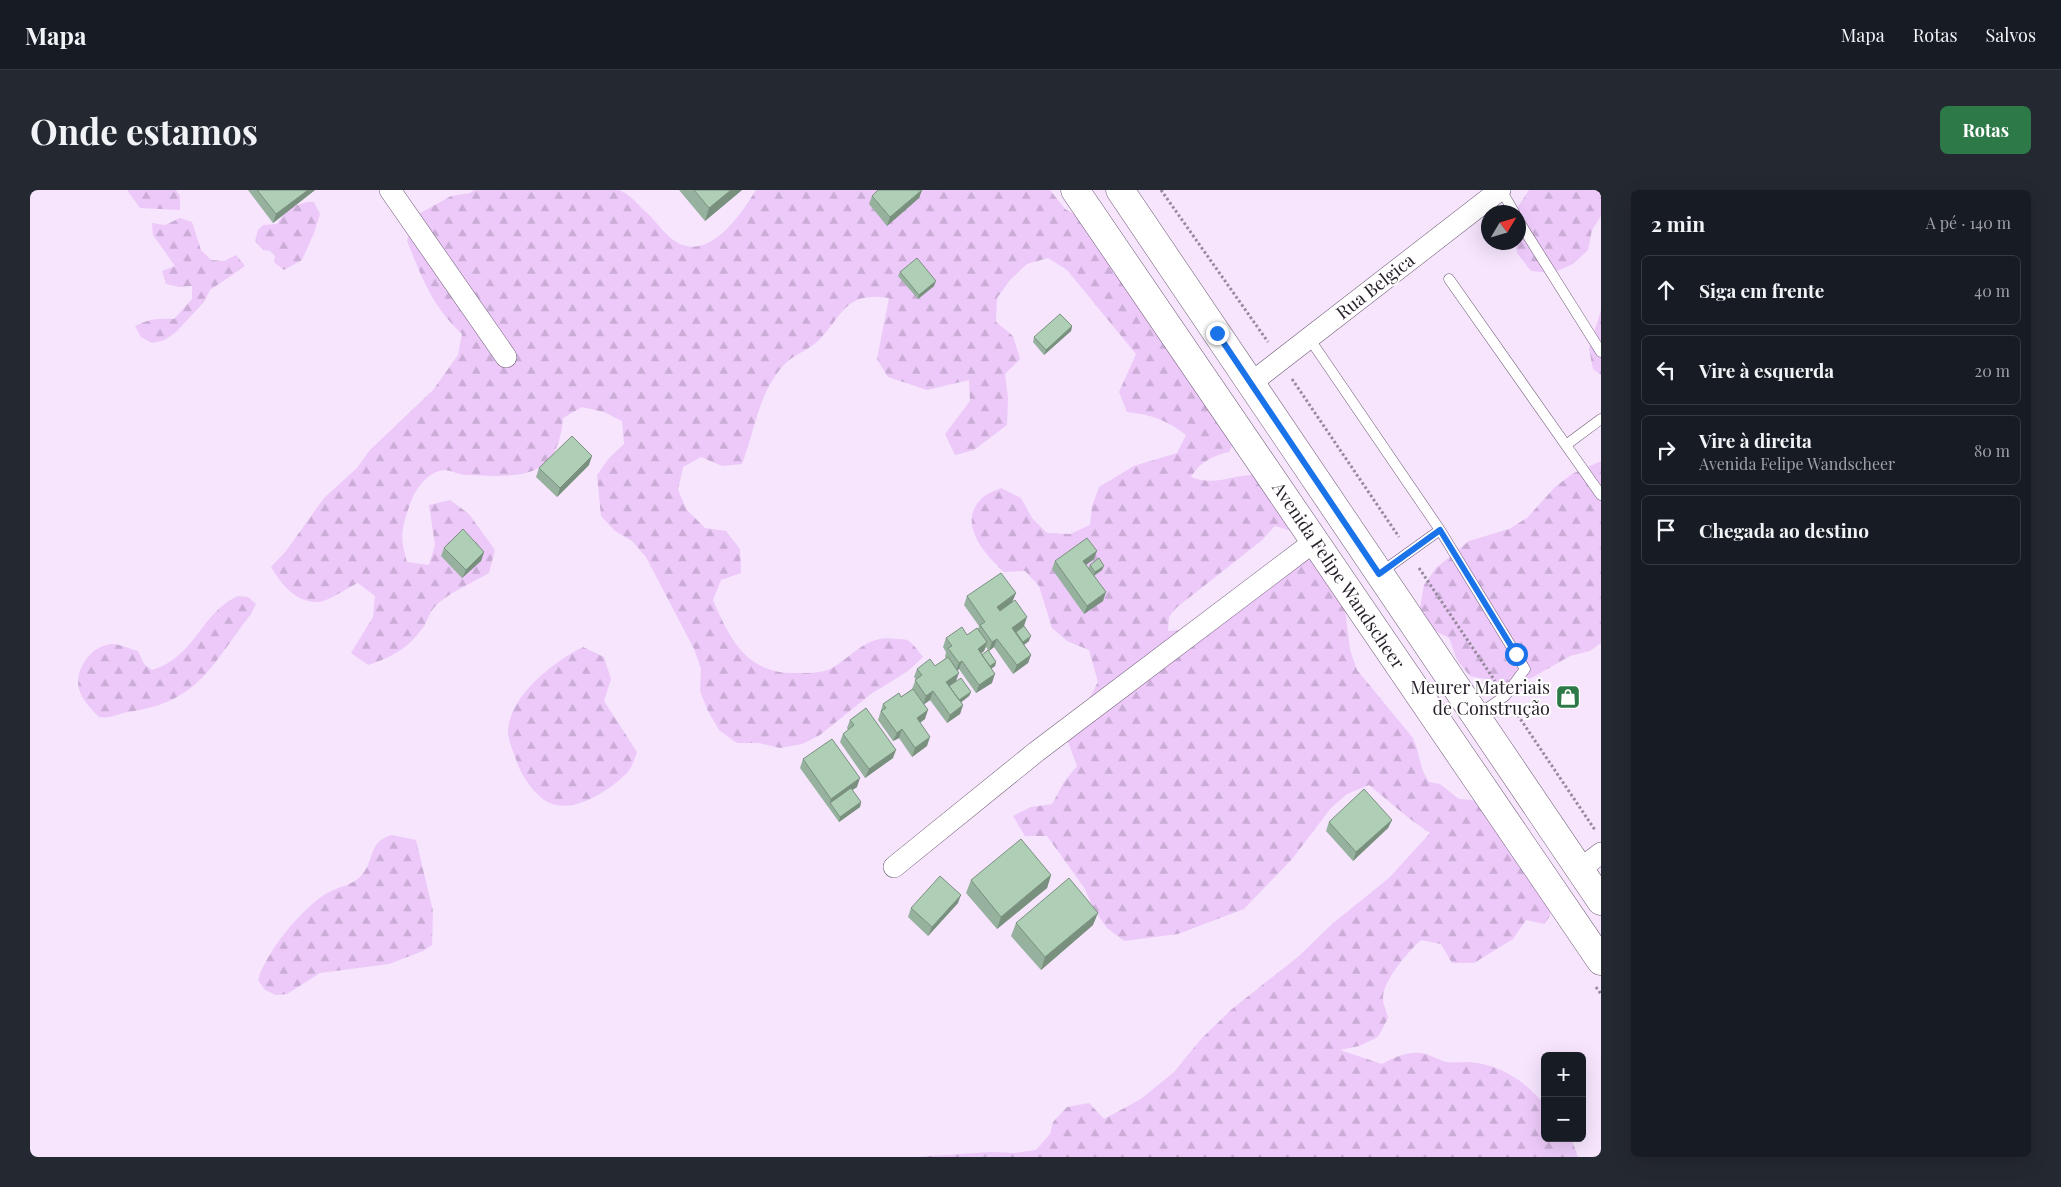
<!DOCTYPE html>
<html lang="pt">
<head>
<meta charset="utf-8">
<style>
	body { margin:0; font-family:"Playfair Display",serif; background:#242831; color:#f1f3f6 }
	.controls { position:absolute; right:15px; bottom:15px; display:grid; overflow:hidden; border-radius:8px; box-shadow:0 5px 20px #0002 }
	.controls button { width:45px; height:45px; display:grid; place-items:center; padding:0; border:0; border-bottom:1px solid #363941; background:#171b24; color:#f1f3f6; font:25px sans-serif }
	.compass { position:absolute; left:1451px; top:15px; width:45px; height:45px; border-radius:50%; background:#171b24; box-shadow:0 5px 20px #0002; rotate:52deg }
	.stop { position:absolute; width:15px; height:15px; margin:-11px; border:4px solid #1a73e8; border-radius:50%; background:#fff }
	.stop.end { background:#1a73e8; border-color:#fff; box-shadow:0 1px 5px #0008 }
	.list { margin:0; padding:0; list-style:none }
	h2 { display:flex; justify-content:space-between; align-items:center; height:65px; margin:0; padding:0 20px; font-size:21px }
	h2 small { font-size:16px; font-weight:400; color:#9ea1a6 }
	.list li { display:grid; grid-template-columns:32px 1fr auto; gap:15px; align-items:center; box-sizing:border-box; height:70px; margin:0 10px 10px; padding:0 10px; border:1px solid #363941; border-radius:8px }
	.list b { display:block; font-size:19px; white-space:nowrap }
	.list p { margin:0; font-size:16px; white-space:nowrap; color:#9ea1a6 }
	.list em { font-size:16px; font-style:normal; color:#9ea1a6 }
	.icon { flex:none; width:28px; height:28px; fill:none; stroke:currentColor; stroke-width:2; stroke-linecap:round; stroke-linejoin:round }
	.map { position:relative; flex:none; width:1571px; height:967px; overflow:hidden; border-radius:8px }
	header { display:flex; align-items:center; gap:30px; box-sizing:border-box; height:70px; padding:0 25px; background:#171b24; border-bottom:1px solid #363941 }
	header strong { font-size:24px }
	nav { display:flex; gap:28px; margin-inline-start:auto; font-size:18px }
	.intro { display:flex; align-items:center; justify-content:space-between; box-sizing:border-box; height:120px; padding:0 30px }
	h1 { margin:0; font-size:35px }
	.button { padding:12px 22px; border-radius:8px; background:#2d7948; color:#fff; font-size:18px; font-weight:700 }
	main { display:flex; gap:30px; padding:0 30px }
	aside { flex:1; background:#171b24; border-radius:8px; box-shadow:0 5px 20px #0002 }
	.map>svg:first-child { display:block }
</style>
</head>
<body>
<header>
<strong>Mapa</strong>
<nav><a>Mapa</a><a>Rotas</a><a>Salvos</a></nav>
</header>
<div class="intro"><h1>Onde estamos</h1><a class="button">Rotas</a></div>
<main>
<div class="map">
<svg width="1571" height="967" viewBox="0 0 1571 967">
	<defs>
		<pattern id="forest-firs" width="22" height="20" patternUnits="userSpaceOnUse" patternTransform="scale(1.25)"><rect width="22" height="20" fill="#ecc9f9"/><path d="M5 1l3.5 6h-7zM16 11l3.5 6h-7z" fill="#caacd6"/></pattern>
	</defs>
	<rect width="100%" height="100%" fill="#f6e5fd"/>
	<path fill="url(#forest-firs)" d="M 97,0 L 146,0 L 150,6 L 150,20 L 110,18 Z
		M 444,0 L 589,0 C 600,4 607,14 616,22 C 627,32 638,50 653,55 C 684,66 713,21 726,0 L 1020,0 L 1035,19 L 1053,29 L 1204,252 L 1199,262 C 1182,266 1170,272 1161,287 C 1186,297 1202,284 1225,285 L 1262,341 L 1245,336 L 1231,351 L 1146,418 L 1139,427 L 1138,441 L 1150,440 L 1270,356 L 1313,402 L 1320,460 L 1327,480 L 1383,548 C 1390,563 1389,578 1399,592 L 1410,594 L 1429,609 L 1443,610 L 1451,617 L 1456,628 L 1520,718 L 1520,726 L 1514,734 L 1496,730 L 1483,749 L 1444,773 L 1422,773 L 1411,754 L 1391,750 C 1379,761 1352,791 1353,809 C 1353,815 1357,822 1358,828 L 1348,847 L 1329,856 L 1310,860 L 1352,874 C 1365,867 1380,860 1396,864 C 1403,866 1410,871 1417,872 C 1424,873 1430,872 1437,872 C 1470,874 1494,890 1515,915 L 1515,948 L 1541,948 L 1548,967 L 885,967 L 961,962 L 985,963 L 1006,960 L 1020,944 L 1023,932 L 1037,917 L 1059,913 L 1074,929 L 1111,909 L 1144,882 L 1171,849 L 1202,819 L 1269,766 L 1302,734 L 1359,688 L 1400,643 C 1378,629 1359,611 1339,595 L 1317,604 L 1301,618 L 1262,669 L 1214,719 L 1148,744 L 1094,751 L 1077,738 L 1063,718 L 1055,699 L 1017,646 L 995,646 L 983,626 L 1001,617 L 1022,614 L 1034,592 L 1047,576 L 1037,549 L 1068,492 L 1059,460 L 1037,451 L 1022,438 L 1009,396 L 995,381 L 974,382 C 955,364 927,334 951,309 C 955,304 965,301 971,298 L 991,308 L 1002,328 L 1017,343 L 1040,344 L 1060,335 L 1062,316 L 1069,297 L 1104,276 L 1147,263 L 1156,245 C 1135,229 1122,225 1097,222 L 1089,202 L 1106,164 L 1037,80 L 1018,68 L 997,74 L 980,90 L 967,108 L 966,132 L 983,146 L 990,169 L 975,184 L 978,208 L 977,235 L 944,260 L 925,265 L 915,244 L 940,211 L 939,190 L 897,200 L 858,187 L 847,169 L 859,108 C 816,101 814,123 790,149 C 780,160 763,164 753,176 C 728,204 725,240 712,274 L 692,276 L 671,267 L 653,277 L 648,300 L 657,320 L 675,338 L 696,341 L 710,359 L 711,383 L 691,390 L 683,410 C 701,452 718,485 769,483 C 779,483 793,483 802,478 C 824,465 838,444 866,449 C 869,449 875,449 877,450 C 883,453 889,462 893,467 L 878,481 L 841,504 L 790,545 L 772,554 L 750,558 L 729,553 L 707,553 L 689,540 L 678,521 L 670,501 L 671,479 L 664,459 L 616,367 L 602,351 L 585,341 L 571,326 L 567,285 L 579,268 L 594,254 L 592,231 L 574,222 L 552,217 L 533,228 C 528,291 489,287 436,285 C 429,285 421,280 414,280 C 396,282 384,301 379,317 C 371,340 370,348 377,372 L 399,375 L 405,355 L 399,315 L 420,310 L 439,324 L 465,360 L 459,383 C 441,394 416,403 403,419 C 398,425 397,433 392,439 C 378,458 361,468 338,475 L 321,463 L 343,427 L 345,406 L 328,393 C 319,397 297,412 289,412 C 266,413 252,395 241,377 L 256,361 L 294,308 L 327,278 L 340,260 L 403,200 L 428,165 L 432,144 C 402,116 392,88 377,51 L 385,26 L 421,6 L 440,3 Z
		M 1499,0 L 1571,0 L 1571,26 L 1562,40 L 1558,60 L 1543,74 L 1522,83 L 1501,81 L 1487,63 L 1486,53 L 1488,52 L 1487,18 Z
		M 277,12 L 284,12 L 290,24 L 284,43 L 272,70 L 254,80 L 244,72 L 245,66 L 240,61 L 233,60 L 225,51 L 228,40 L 233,35 L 247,34 L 254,24 L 264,16 Z
		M 150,28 L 162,32 L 171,60 L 181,70 L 194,71 L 206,65 L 215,76 L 180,100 L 174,112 L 146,142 L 135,150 L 122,153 L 111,147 L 105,136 C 119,129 129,128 144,129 L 162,109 L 162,96 L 149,97 L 136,94 L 132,81 L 145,76 L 123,45 L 122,33 L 135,35 Z
		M 1571,120 L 1571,185 L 1563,179 L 1559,159 Z
		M 1571,271 L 1571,453 L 1560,461 L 1540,466 L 1503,487 L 1483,495 L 1440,486 L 1427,470 L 1419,448 L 1400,438 L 1390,418 L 1394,395 L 1406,378 L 1439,351 L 1479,339 L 1497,328 L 1525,297 L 1542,284 Z
		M 208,406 L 218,407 L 226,414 L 221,424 C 181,475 170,512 98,522 C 87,524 81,529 69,527 C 61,519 52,510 49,499 C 44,479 62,455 82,454 C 90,454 100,459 108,461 L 114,474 L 122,480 C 166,467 170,423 208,406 Z
		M 553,457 L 574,467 L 581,489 L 574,511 L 607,562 C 605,568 602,577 598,582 C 580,600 545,624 520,613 C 507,608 493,588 488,575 C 485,565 477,549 478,539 C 482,503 524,472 553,457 Z
		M 362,645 L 386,650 L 403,721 L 402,755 L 393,761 L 359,774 L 290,783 L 257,804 L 246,805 L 235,800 L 228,790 C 236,762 272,718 297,703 C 308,697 323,695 331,686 C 346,669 337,652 362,645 Z"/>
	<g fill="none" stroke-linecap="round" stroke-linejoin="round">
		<defs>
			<path id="lane" d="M 1471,0 L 1484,22
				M 1488,30 L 1571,162
				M 1419,89 L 1571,305
				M 1279,148 L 1410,340 L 1495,479 L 1475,506 L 1446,526
				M 1536,255 L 1571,229
				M 1350,383 L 1410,340"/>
			<path id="street" d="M 360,0 L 476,167
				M 1221,193 L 1470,0
				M 864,677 L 1006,562 L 1285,351
				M 1550,679 L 1571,663"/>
			<path id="secondary" d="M 1045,0 L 1571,771
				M 1090,0 L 1571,711"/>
		</defs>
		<use href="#lane" stroke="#6f5b75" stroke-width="11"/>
		<use href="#street" stroke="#6f5b75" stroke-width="22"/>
		<use href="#secondary" stroke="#6f5b75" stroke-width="29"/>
		<path stroke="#978a9d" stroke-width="3" stroke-dasharray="2.5 2.5" stroke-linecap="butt" d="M 1131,0 L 1238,152
			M 1262,189 L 1369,347
			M 1389,378 L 1465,491
			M 1485,521 L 1565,640
			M 1566,797 L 1571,804"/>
		<use href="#lane" stroke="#fff" stroke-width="10"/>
		<use href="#street" stroke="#fff" stroke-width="21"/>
		<use href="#secondary" stroke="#fff" stroke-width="28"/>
	</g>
	<path fill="#96b19d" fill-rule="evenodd" d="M 218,0 L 285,0 L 243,33 Z
		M 649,0 L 712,0 L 675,31 Z
		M 892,0 L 889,8 L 857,36 L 839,14 L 842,6 Z
		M 870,82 L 904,96 L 888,109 L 868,86 Z
		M 1042,136 L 1041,141 L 1014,165 L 1003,152 L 1004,147 Z
		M 559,275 L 527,307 L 506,287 L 509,278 Z
		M 414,358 L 454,362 L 451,371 L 432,388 L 411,366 Z
		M 1064,369 L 1056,375 L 1058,378 L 1060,375 L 1072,380 L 1064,386 L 1073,411 L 1054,424 L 1022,379 L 1025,371 Z
		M 986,403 L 982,412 L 994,436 L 985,442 L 999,451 L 994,455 L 1001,465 L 998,473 L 983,484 L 964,457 L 959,461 L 966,472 L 965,476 L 961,479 L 962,493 L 946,503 L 929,479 L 927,480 L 926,491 L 941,502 L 939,506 L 931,512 L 933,515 L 930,524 L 917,533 L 900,510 L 894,514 L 895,529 L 890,533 L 897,556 L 882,567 L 869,548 L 863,551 L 848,530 L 853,514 L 871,507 L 882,499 L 886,489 L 884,487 L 887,479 L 905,476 L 916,468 L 915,467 L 916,462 L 913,457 L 916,448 L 937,445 L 948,439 L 949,436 L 934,415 L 937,406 ZM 956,457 L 958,460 L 952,465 L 951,464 L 954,461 Z
		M 820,530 L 863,568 L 835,588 L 810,552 L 813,544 L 818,540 L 817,538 Z
		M 773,569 L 827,597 L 822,600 L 831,612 L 830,617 L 809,632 L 770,578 Z
		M 1362,630 L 1358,638 L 1323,671 L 1296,641 L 1299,632 Z
		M 1021,685 L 1017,698 L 967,739 L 936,703 L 941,690 Z
		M 928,713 L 898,746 L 878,727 L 881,718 Z
		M 986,733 L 1063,735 L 1011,780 L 981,746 Z"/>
	<path fill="#7a907f" d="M 278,0 L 285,0 L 243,33 L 246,24 Z
		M 701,0 L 712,0 L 675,31 L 679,18 Z
		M 892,0 L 889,8 L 857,36 L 860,27 Z
		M 906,91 L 904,96 L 888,109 L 889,105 Z
		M 1042,136 L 1041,141 L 1014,165 L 1016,160 Z
		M 562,266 L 559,275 L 527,307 L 530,298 Z
		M 1067,361 L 1064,369 L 1050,379 L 1053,371 Z
		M 454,362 L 451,371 L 432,388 L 436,380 Z
		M 1074,376 L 1072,380 L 1063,386 L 1065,382 Z
		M 1076,402 L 1073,411 L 1054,424 L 1057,416 Z
		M 986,403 L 982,412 L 964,425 L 967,417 Z
		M 997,427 L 994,436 L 979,447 L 982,438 Z
		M 1001,446 L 999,451 L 991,457 L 993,452 Z
		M 967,449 L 964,457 L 959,461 L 962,452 Z
		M 957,452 L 954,461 L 945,468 L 948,459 Z
		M 1001,465 L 998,473 L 983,484 L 987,475 Z
		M 932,471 L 929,479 L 925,482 L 929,473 Z
		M 966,472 L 965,476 L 956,482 L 958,478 Z
		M 929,483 L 926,491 L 913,500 L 916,492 Z
		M 965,484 L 962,493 L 946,503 L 949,495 Z
		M 903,501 L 900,510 L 893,515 L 896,506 Z
		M 941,502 L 939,506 L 928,515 L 929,510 Z
		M 933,515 L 930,524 L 917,533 L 920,525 Z
		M 898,520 L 895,529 L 884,537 L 887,528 Z
		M 872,539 L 869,548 L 863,551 L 867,543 Z
		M 900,547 L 897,556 L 882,567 L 885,558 Z
		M 866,560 L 863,568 L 835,588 L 839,579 Z
		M 830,588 L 827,597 L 801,615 L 800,613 L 801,609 Z
		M 831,612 L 830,617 L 809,632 L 810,627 Z
		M 1362,630 L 1358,638 L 1323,671 L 1326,662 Z
		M 1021,685 L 1017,698 L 967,739 L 971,727 Z
		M 931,705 L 928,713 L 898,746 L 902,737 Z
		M 1068,723 L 1063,735 L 1011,780 L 1015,767 Z"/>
	<path fill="#afceb6" stroke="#7a907f" d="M 227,0 L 278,0 L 246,24 Z
		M 664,0 L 701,0 L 679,18 Z
		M 848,0 L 892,0 L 860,27 L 842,6 Z
		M 887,68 L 906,91 L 889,105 L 870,82 Z
		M 1030,124 L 1042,136 L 1016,160 L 1004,147 Z
		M 542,246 L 562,266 L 530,298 L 509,278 Z
		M 433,339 L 454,362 L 436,380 L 414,358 Z
		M 1057,348 L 1067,361 L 1053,371 L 1076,402 L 1057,416 L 1025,371 Z
		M 1069,368 L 1074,376 L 1065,382 L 1060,375 Z
		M 971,383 L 986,403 L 967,417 L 970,421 L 985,410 L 997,427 L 982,438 L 1001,465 L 987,475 L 967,449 L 962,452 L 950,435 L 955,432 L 937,406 Z
		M 994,436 L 1001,446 L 993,452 L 986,442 Z
		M 932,437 L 937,445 L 947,438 L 957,452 L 948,459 L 965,484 L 949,495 L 932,471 L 929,473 L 918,458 L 922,456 L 916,448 Z
		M 958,460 L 966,472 L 960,476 L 952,465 Z
		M 918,467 L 929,483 L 916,492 L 933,515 L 920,525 L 903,501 L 896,506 L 885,490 L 892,485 L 887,479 L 900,469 L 905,476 Z
		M 931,488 L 941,502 L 929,510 L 919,496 Z
		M 883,499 L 898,520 L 887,528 L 900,547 L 885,558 L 872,539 L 867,543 L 851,521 L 856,518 L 853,514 L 869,503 L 871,507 Z
		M 836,518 L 866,560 L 839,579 L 813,544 L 824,535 L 820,530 Z
		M 802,549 L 830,588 L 801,609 L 773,569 Z
		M 821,598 L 831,612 L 810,627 L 800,613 Z
		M 1334,599 L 1362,630 L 1326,662 L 1299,632 Z
		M 991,649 L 1021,685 L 971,727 L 941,690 Z
		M 910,686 L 931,705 L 902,737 L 881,718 Z
		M 1039,688 L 1068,723 L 1015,767 L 986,733 Z"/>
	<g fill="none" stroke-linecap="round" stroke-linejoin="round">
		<path stroke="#1a73e8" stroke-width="6" d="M 1187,143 L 1349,384 L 1410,340 L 1486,464"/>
	</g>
	<defs>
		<symbol id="shop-square" viewBox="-11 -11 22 22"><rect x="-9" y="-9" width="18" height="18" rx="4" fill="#2d7948" stroke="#fff"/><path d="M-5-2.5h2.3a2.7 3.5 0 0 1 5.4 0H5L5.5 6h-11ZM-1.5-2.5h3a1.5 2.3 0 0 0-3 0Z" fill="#fff"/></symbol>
	</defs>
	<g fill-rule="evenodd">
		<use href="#shop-square" x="1524" y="493" width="28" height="28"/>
	</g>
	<g text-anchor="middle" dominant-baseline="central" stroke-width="4" stroke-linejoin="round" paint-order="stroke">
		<g font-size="18" fill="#271f2a" stroke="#fff">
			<text transform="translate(1345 96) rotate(-38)">Rua Belgica</text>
			<text transform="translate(1309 385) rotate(56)">Avenida Felipe Wandscheer</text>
		</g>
		<g font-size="18" fill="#271f2a" stroke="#fff" text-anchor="end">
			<text x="1520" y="497">Meurer Materiais<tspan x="1520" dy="21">de Construção</tspan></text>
		</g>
	</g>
</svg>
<div class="controls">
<button>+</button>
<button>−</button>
</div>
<svg class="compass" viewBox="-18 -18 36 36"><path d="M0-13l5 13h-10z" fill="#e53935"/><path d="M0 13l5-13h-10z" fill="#9ea1a6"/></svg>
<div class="stop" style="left:1486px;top:464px"></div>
<div class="stop end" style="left:1187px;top:143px"></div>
</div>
<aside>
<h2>2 min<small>A pé · 140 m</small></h2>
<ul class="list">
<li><svg class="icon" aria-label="ahead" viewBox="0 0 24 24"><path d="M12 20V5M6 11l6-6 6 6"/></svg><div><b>Siga em frente</b></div><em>40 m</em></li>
<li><svg class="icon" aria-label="left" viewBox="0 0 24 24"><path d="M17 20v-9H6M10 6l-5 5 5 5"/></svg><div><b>Vire à esquerda</b></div><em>20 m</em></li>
<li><svg class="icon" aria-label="right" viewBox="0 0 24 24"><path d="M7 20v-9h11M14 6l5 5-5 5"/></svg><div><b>Vire à direita</b><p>Avenida Felipe Wandscheer</p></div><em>80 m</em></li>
<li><svg class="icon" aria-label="arrive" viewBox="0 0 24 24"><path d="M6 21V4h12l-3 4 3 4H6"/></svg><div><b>Chegada ao destino</b></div></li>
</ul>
</aside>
</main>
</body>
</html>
